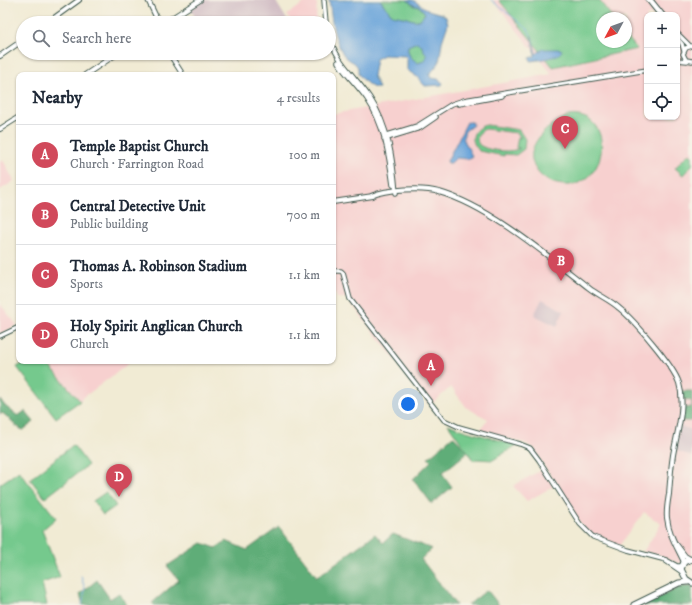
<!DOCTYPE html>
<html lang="en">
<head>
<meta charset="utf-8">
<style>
	body { margin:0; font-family:"IM FELL DW Pica",serif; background:#f2f2f3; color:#1f2937 }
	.controls { position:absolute; right:12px; top:12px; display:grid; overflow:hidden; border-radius:8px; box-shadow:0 1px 3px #0004 }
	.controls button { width:36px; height:36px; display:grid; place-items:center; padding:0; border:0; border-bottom:1px solid #e0e1e3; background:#fff; color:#1f2937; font:20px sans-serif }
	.compass { position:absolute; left:596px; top:12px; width:36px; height:36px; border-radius:50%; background:#fff; box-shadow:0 1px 3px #0004; rotate:229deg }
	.you { position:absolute; left:408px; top:404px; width:14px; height:14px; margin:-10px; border:3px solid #fff; border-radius:50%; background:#1a73e8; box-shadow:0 0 0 6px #1a73e833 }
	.badge { display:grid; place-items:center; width:26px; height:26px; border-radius:50%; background:#d1495b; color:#fff; font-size:13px; font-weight:700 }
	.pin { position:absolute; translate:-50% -33px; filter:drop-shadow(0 1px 2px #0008) }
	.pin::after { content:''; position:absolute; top:21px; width:14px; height:12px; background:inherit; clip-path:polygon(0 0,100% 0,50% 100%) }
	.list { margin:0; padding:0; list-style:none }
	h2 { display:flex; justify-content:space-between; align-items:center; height:52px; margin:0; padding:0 16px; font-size:17px }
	h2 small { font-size:13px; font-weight:400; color:#747a83 }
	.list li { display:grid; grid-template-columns:26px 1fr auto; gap:12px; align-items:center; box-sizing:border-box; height:60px; padding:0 16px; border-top:1px solid #e0e1e3 }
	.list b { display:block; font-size:15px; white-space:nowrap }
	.list p { margin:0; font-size:13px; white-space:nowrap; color:#747a83 }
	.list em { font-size:13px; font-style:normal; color:#747a83 }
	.icon { flex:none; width:22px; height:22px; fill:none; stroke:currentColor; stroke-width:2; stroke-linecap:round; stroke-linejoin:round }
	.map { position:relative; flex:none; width:692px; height:605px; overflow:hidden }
	.search { position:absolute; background:#fff; box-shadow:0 1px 3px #0004; left:16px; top:16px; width:320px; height:44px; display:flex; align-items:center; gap:10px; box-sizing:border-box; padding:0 14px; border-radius:22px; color:#747a83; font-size:15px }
	.panel { position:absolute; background:#fff; box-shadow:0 1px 3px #0004; left:16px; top:72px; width:320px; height:292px; border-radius:8px }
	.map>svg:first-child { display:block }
</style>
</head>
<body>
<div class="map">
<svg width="692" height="605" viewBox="0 0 692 605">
	<rect width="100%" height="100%" fill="#f7f3e8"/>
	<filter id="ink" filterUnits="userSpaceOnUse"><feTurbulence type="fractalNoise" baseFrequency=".025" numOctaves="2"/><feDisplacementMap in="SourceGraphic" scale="8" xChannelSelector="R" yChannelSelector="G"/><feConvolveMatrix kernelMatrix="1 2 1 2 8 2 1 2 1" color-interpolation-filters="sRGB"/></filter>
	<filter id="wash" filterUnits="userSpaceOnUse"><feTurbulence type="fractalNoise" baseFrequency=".012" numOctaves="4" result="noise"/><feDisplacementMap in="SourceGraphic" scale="16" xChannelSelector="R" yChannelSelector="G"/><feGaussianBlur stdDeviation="0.9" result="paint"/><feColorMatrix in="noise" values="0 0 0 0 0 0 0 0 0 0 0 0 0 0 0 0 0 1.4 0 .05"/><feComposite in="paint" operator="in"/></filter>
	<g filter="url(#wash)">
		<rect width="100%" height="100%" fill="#f1ebd4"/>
		<path fill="#f7d0cf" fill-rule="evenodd" d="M 493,0 L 692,0 L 692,564 L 678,563 L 657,554 L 643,552 L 661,524 L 644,512 L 619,546 L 590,534 L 581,524 L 533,448 L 525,443 L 479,432 L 488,419 L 467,408 L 451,387 L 430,405 L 347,298 L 337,298 L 336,294 L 333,294 L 333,114 L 552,74 ZM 647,15 L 677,15 L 677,117 L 647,117 ZM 602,18 L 626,18 L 626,42 L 602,42 Z
			M 307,1 L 317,3 L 316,23 L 293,23 L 287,15 Z
			M 3,160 L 14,181 L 0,190 L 0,162 Z
			M 0,304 L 17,325 L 0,334 Z
			M 27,361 L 132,361 L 56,418 Z
			M 543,469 L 554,486 L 527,501 L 513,486 Z"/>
		<path fill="#d2bec5" d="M 204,0 L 275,0 L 289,23 L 199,23 L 190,9 Z
			M 542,299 L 564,311 L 557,326 L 534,315 Z
			M 680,426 L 692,430 L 692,456 L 675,450 Z"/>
		<path fill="#74c98d" stroke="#4a8360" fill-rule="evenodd" d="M 380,0 L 407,0 L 414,6 L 419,6 L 425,13 C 418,26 411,18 402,17 C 398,16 396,16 392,15 Z
			M 499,0 L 599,0 L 613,18 L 602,18 L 602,42 L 626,42 L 626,35 L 637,49 L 553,67 Z
			M 417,42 L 421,45 L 427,56 L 424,61 L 418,63 C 411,58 407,55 408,46 Z
			M 568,116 C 619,109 609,196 557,184 C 549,182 542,178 537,171 C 520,148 548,124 568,116 Z
			M 487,125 L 519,130 L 525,139 L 524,149 L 516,155 L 504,154 L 504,156 L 479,151 C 478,149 475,146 474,143 C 470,134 478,126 487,125 ZM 486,129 L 517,133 L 521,138 L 518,137 L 516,148 L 520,148 C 514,153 490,151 483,147 C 473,143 477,131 486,129 Z
			M 689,153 L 692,156 L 692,165 L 683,175 L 675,168 Z
			M 28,361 L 45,361 L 80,401 L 56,418 L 17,367 Z
			M 448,424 L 466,431 L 517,445 L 493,460 L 476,459 L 474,461 Z
			M 73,445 L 88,465 L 45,498 L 30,479 Z
			M 19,471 L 56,518 L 42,530 L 60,577 L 42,583 L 47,605 L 0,605 L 0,484 Z
			M 106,492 L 116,506 L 103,515 L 93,501 Z"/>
		<path fill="#5fad78" stroke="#3f7556" d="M 682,391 L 692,391 L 692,421 L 682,421 L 682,408 L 692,407 L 692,401 L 682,399 Z
			M 0,399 L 5,406 L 18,416 L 25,411 L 34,422 L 23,430 C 14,426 10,418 2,413 L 0,414 Z
			M 453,436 L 468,452 L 442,473 L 452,487 L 432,504 L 413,479 L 431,461 L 428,458 Z
			M 279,527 L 317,577 L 375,534 L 383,543 L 393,534 L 432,549 L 421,559 L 456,605 L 154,605 L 152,603 L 179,580 L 167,566 L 202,543 L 216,548 L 226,541 L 247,550 Z
			M 97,580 L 110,599 L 119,593 L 127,605 L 83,605 L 80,594 Z
			M 692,586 L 692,605 L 644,605 L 680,587 Z
			M 487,590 L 499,605 L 468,605 Z"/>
		<path fill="#6aa4da" stroke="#447087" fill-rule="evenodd" d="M 329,0 L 380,0 L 392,15 C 396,16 398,16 402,17 C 411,18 418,26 425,13 L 419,6 L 415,6 L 407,0 L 413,0 L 428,10 L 442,14 L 446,17 L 448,24 L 442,42 L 439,63 L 429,75 L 431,78 L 438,79 L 443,83 L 442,85 L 425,86 L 416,76 L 407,70 L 407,58 L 405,56 L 384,55 L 376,59 L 373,76 L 379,88 C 371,90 363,79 358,74 C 360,61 349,63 343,54 C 332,34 332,21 329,0 ZM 417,42 L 421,45 L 427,56 L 424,61 L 418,63 C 411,58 407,55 408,46 Z
			M 531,35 L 532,36 L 536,54 L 543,49 L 561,49 L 562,51 C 556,59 541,59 531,61 L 529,58 L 535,56 Z
			M 467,122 L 472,122 L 473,125 L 465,131 L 463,138 L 472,156 L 468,159 L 456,158 L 451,163 L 448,163 L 447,161 Z"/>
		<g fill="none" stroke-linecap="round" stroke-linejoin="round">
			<path stroke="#6aa4da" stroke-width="1" d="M 491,0 L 528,29 L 531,35
				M 81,576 L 85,589 L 82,605"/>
		</g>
	</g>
	<g filter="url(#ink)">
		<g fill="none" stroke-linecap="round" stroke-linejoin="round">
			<defs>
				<path id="secondary" d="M 324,0 L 326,23
					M 648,0 L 660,15
					M 651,0 L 663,15
					M 677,33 L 690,46
					M 329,34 C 336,63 355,75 370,98 C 389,127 393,160 396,193
					M 677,38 L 682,44 L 684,51
					M 692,46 L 686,48 L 683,54 L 686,60 L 692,61
					M 677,60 L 687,61
					M 338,62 C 346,75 358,86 367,99 C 384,124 389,155 393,185
					M 459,104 L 502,96
					M 384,136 L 417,126 L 452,104 L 464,100 L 647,70
					M 384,139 L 420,128 L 436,117
					M 333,271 L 341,271 L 343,273 L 350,299 L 444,420 L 459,427 L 520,444 L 530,448 L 539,460 L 580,524 L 593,537 L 628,550 L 666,560 L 677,566 L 682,566
					M 0,336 L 19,327
					M 663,559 L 682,572"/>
				<path id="primary" d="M 148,0 L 159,23
					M 47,23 L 79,0
					M 164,23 L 200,0
					M 169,53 L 183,75
					M 0,56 L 23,40
					M 85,75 L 118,53
					M 0,129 L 19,117
					M 371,196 C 387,189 423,187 439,192 C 489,206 548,256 589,288 C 598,295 610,300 619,308 C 634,320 673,365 679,383 C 686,406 677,432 673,455 C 671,467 670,481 669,494 C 668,501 666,510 667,518 C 669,535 677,547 684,562
					M 333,202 L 373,196
					M 676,544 L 685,556 L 690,559"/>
				<path id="highway" d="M 692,559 L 684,562 L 681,569 L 686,579 L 692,583
					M 634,605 L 679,583 L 688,582"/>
			</defs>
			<use href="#secondary" stroke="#3e574c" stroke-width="5.5"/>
			<use href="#primary" stroke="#3e574c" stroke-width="6"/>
			<use href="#highway" stroke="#3e574c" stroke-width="7"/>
			<use href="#secondary" stroke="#fff" stroke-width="3.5"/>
			<use href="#primary" stroke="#fff" stroke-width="4"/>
			<use href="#highway" stroke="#fff" stroke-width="5"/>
		</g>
	</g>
</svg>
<div class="controls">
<button>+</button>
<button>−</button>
<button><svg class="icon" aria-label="locate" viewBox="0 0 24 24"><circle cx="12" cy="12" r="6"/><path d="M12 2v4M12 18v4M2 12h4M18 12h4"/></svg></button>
</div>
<svg class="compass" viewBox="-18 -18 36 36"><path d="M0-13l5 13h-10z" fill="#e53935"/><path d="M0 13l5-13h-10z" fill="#747a83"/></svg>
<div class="you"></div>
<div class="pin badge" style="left:431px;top:386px">A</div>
<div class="pin badge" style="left:561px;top:281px">B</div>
<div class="pin badge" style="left:565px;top:149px">C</div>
<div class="pin badge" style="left:119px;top:497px">D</div>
<div class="search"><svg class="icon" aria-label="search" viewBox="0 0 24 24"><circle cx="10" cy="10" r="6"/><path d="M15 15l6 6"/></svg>Search here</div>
<section class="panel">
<h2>Nearby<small>4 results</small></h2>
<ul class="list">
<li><span class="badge">A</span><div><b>Temple Baptist Church</b><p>Church · Farrington Road</p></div><em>100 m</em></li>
<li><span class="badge">B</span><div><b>Central Detective Unit</b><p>Public building</p></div><em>700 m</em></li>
<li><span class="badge">C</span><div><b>Thomas A. Robinson Stadium</b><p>Sports</p></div><em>1.1 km</em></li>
<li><span class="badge">D</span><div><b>Holy Spirit Anglican Church</b><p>Church</p></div><em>1.1 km</em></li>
</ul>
</section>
</div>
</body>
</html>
